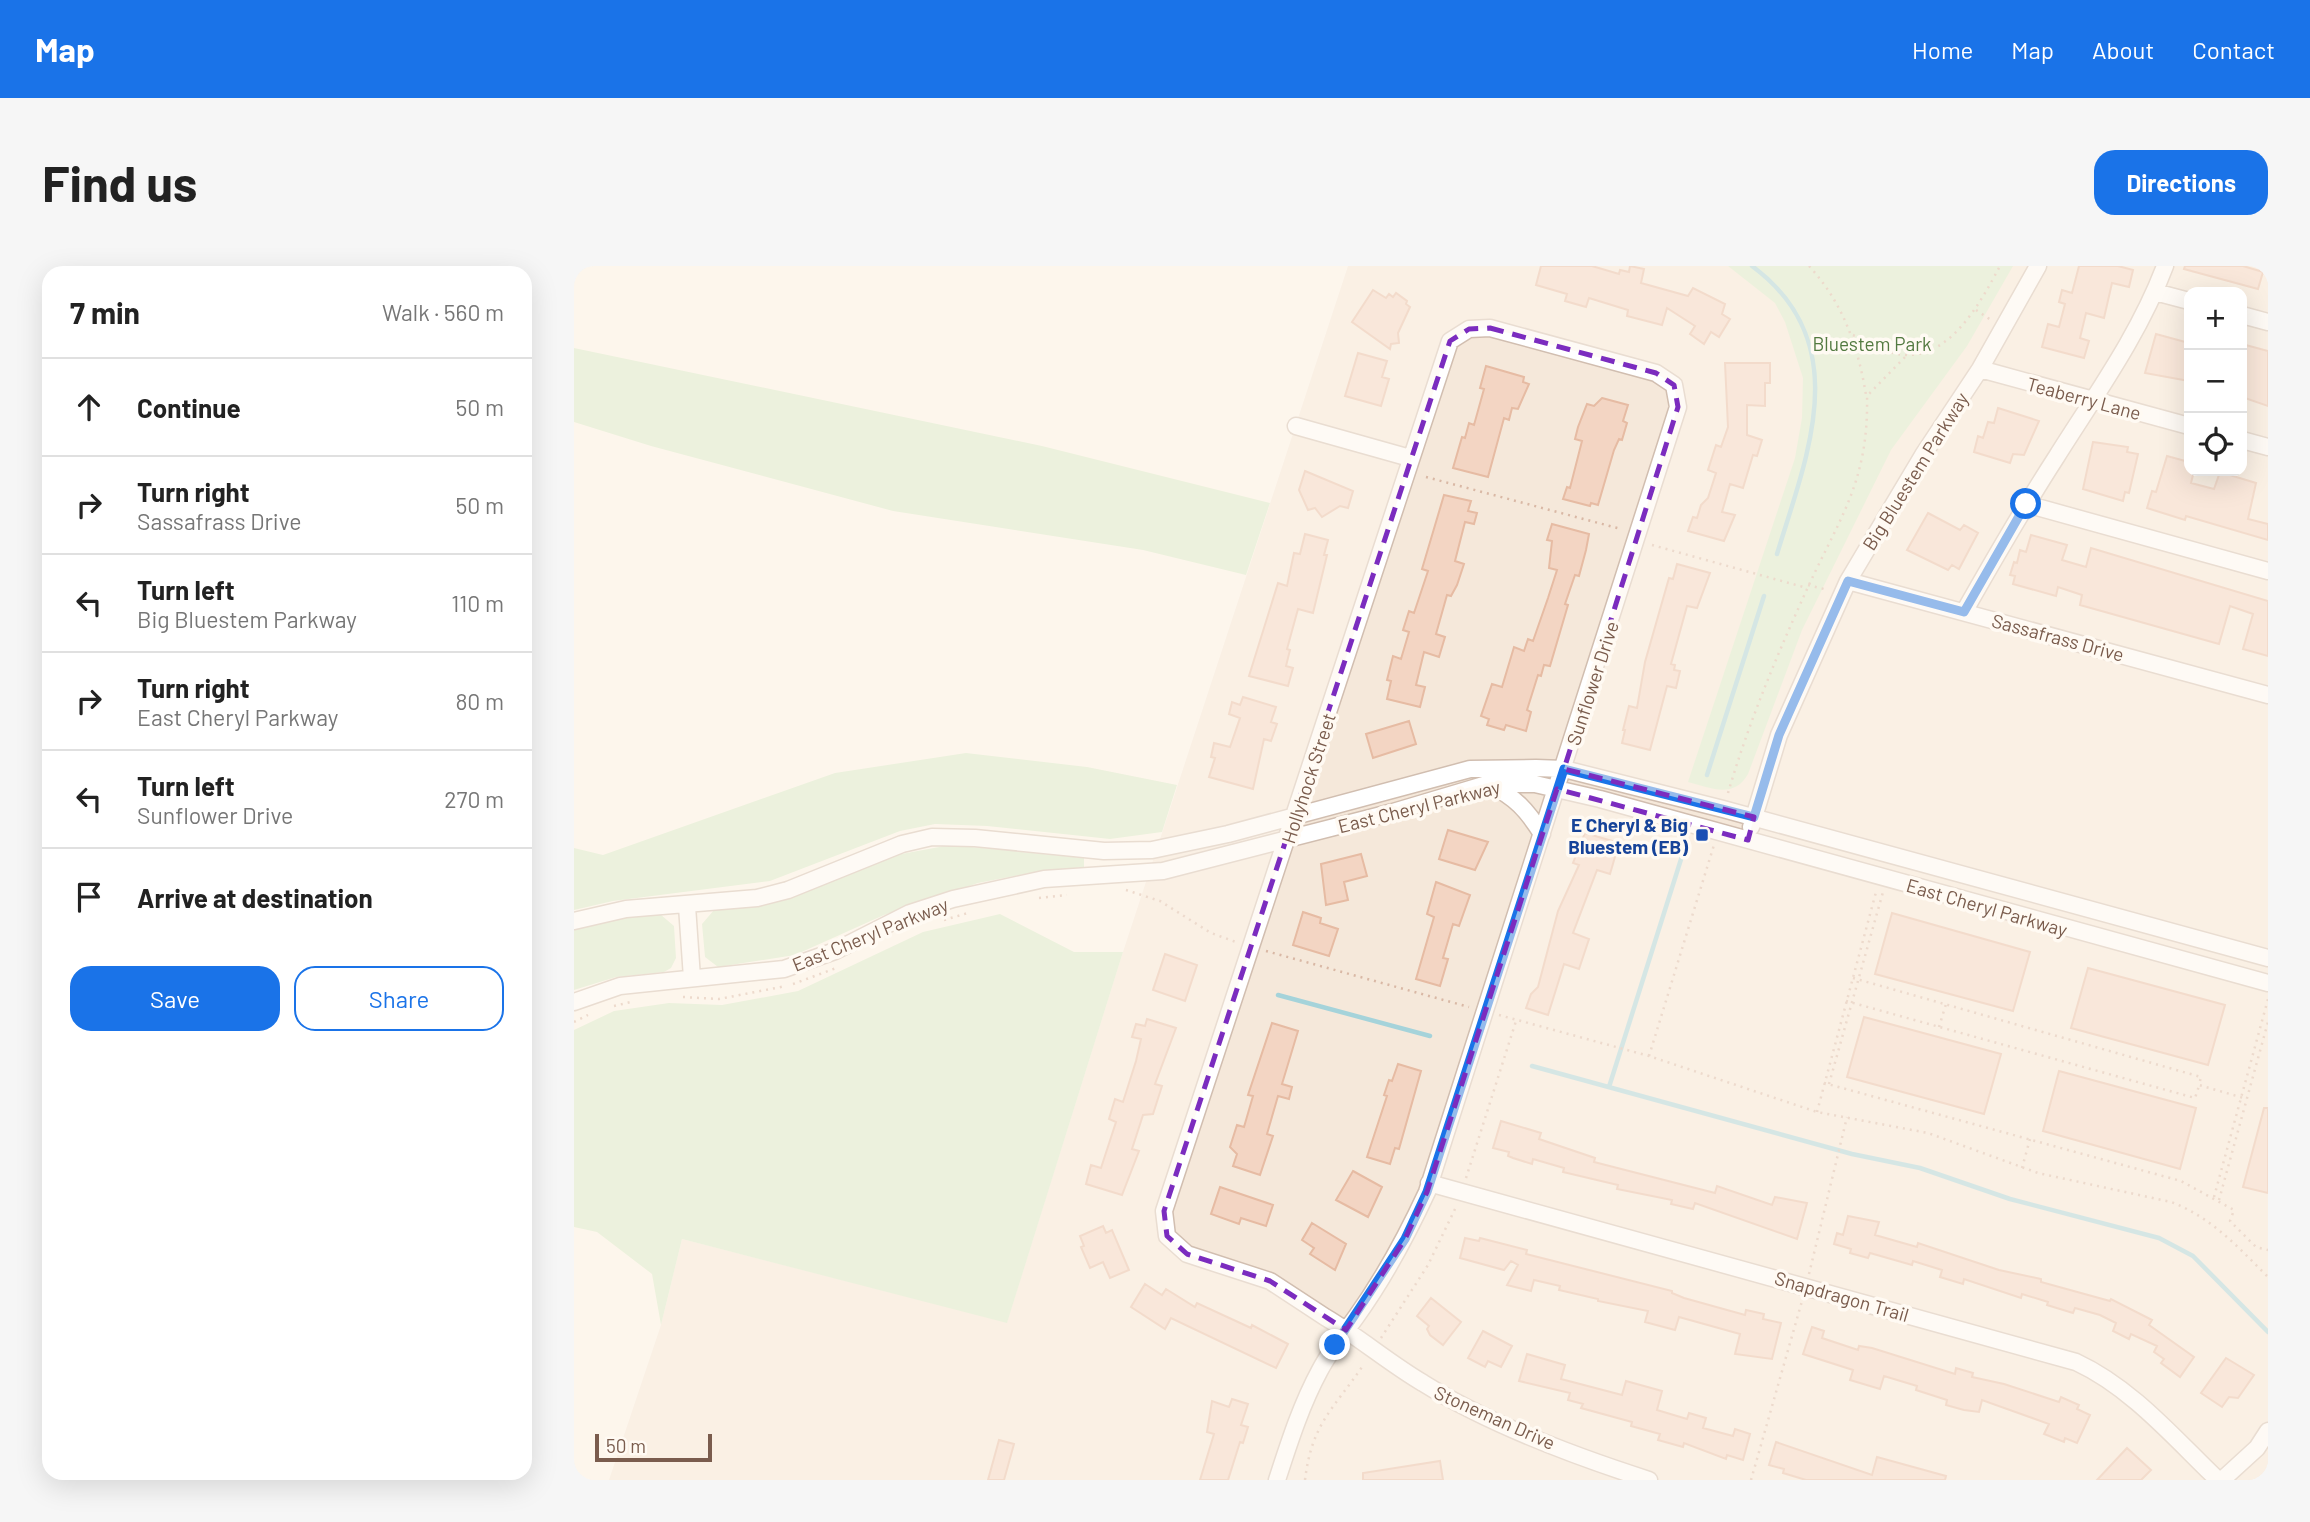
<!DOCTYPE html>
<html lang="en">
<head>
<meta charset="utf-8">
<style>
	body { margin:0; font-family:Barlow,sans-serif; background:#f6f6f6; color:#222 }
	.controls { position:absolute; right:21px; top:21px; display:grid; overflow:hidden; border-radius:14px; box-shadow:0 7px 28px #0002 }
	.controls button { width:63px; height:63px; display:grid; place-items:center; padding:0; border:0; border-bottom:2px solid #e0e0e0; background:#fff; color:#222; font:35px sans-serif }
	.scale { position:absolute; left:21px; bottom:18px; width:117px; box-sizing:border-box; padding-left:7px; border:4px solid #7a5c4d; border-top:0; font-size:19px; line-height:24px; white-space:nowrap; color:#7a5c4d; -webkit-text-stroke:5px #fffaf3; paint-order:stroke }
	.stop { position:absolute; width:21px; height:21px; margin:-16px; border:5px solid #1a73e8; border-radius:50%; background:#fff }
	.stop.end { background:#1a73e8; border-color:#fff; box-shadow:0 2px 7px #0008 }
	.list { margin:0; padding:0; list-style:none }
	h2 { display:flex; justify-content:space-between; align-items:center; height:91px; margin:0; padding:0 28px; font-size:30px }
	h2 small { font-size:23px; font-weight:400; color:#767676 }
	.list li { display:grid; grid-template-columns:46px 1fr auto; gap:21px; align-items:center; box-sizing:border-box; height:98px; padding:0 28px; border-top:2px solid #e0e0e0 }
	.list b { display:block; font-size:26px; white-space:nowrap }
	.list p { margin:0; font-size:23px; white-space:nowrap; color:#767676 }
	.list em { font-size:23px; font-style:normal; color:#767676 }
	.actions { display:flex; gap:14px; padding:21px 28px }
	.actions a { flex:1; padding:16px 0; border:2px solid #1a73e8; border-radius:21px; text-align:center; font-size:24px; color:#1a73e8 }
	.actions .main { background:#1a73e8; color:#fff }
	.icon { flex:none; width:38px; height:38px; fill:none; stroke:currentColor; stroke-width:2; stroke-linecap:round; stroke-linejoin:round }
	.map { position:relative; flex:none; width:1694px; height:1214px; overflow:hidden; border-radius:21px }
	header { display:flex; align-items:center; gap:42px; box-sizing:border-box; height:98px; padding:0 35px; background:#1a73e8; color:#fff }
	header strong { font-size:33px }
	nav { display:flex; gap:38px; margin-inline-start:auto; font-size:24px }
	.intro { display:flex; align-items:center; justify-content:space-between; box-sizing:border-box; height:168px; padding:0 42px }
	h1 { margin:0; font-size:49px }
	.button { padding:18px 32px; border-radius:21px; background:#1a73e8; color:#fff; font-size:24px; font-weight:700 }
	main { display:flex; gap:42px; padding:0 42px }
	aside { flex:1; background:#fff; border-radius:21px; box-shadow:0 7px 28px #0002 }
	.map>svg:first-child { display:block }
</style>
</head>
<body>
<header>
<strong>Map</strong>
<nav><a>Home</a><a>Map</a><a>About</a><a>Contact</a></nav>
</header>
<div class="intro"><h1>Find us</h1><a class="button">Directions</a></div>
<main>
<aside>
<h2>7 min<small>Walk · 560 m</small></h2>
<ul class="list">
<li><svg class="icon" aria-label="ahead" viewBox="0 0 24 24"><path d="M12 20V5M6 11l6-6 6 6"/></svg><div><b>Continue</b></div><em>50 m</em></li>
<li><svg class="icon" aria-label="right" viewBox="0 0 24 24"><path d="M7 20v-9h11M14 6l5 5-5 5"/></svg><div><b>Turn right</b><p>Sassafrass Drive</p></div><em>50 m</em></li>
<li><svg class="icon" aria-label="left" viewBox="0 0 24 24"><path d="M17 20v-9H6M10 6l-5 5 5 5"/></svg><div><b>Turn left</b><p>Big Bluestem Parkway</p></div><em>110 m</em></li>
<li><svg class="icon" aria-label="right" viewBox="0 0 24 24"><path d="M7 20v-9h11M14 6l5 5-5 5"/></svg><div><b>Turn right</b><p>East Cheryl Parkway</p></div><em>80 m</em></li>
<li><svg class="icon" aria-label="left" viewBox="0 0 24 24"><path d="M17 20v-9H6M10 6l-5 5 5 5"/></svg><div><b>Turn left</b><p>Sunflower Drive</p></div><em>270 m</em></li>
<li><svg class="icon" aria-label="arrive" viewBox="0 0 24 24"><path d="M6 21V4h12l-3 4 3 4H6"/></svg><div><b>Arrive at destination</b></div></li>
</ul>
<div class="actions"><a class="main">Save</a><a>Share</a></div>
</aside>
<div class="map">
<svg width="1694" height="1214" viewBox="0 0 1694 1214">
	<rect width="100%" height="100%" fill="#fdf6ec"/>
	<path fill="#f5e8da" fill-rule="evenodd" d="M 774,0 L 1694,0 L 1694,1214 L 35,1214 L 87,1059 L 108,973 L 433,1056 L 549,686 ZM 1615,26 L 1668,26 L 1668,205 L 1615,205 Z"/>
	<path fill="#d8ecc9" d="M 1154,0 L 1439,0 L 1393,80 L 1317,184 L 1228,364 L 1174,508 C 1160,533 1137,522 1114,516 L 1221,192 L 1228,152 L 1229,112 L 1211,56 L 1201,37 Z
		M 0,82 L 468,180 L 696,237 L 672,309 L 569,284 L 319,245 L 77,180 L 0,156 Z
		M 392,487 L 513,501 L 603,519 L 588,566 L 536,573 L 413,560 L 361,558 L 326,565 L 196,615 L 39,635 L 0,644 L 0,582 L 29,589 L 261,507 Z
		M 376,579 L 510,592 L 510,601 L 461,606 L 404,617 L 310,649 L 221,689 L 144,701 L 131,691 L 128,658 L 140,644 L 201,636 L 322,589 Z
		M 86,648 L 100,660 L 102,692 L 97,702 L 90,706 L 42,711 L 0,724 L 0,663 L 24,655 Z
		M 426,648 L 500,686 L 549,686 L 433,1057 L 108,973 L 87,1059 L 78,1008 L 23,966 L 0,961 L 0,764 L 40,745 L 95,737 L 148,739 L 224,725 L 349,666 Z"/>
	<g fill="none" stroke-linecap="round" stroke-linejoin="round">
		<path stroke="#a5d3da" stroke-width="4.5" d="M 1178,0 C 1282,77 1233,189 1203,288
			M 1133,509 L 1190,330
			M 704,729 L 856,770
			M 958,800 L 1278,888 L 1346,902 L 1436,933 L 1585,972 L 1619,990 L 1694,1066
			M 1035,821 L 1109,587"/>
	</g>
	<path fill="#f3d5c3" stroke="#e6bba3" stroke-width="2" d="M 967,0 L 1018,0 L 1045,8 L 1046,4 L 1055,6 L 1056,0 L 1070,3 L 1067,17 L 1114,30 L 1119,22 L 1151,38 L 1148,48 L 1156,53 L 1145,71 L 1137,66 L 1130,78 L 1116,68 L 1121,60 L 1093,42 L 1088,59 L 1053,50 L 1054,44 L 1015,32 L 1012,41 L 991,35 L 993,28 L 962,19 Z
		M 1505,0 L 1544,0 L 1559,4 L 1555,21 L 1538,17 L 1530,52 L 1512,47 L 1506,72 L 1515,75 L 1510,92 L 1468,81 L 1474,58 L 1485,61 L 1491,38 L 1485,36 L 1488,24 L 1498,27 Z
		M 1611,0 L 1669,0 L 1689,6 L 1684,23 L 1610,3 Z
		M 799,24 L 812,32 L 815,28 L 819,31 L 822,27 L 833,35 L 832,38 L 836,41 L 824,67 L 825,77 L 817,78 L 816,83 L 778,56 Z
		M 1582,68 L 1615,77 L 1615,115 L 1571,107 Z
		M 1668,78 L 1694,85 L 1694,140 L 1668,131 Z
		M 784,87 L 813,95 L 808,111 L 815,113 L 807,140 L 771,130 Z
		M 1151,97 L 1196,97 L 1196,117 L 1191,117 L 1191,140 L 1173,139 L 1173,169 L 1188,174 L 1183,190 L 1179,189 L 1169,222 L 1156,218 L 1148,246 L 1161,249 L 1150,275 L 1114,265 L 1119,251 L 1123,252 L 1127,239 L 1134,232 L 1142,207 L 1134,204 L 1142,179 L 1147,181 L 1154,161 Z
		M 912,100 L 950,111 L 949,116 L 955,118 L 944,143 L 938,142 L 935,154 L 930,152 L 914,211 L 879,202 L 888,171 L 891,172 L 895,157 L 900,159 L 910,123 L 906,122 Z
		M 1028,132 L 1054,139 L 1049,155 L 1053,157 L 1048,174 L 1045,173 L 1040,184 L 1024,239 L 1017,237 L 1016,240 L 989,233 L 993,221 L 996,222 L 1008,175 L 1001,173 L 1004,161 L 1013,138 L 1020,140 Z
		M 1424,142 L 1465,155 L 1450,189 L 1439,188 L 1436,197 L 1400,186 L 1404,170 L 1409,172 L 1414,156 L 1420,157 Z
		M 1519,176 L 1554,181 L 1553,186 L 1564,188 L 1555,227 L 1551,226 L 1549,235 L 1509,223 Z
		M 1593,190 L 1615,196 L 1615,205 L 1620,205 L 1617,217 L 1640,223 L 1646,206 L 1682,217 L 1674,253 L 1694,258 L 1694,274 L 1612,250 L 1611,254 L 1573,242 L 1578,225 L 1582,226 Z
		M 731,205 L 779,225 L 774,242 L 766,240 L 748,251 L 741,242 L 734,244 L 725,224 Z
		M 870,229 L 897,235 L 894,245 L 903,247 L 900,258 L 891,256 L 881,295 L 890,298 L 883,319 L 877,330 L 873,329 L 862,368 L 871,371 L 865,391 L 850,386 L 842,419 L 851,421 L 846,441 L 813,433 L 817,415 L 813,414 L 819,390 L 827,393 L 835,366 L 829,364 L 835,345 L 840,347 L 854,305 L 848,303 Z
		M 1354,247 L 1386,264 L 1390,259 L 1404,267 L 1385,303 L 1378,299 L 1374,304 L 1333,284 Z
		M 978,258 L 1015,268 L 1012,284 L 1005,310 L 1001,309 L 991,338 L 994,339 L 976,400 L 970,399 L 967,410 L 964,409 L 953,444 L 957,446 L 952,465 L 932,459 L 930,464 L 913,459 L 915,453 L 907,450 L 918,418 L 928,421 L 940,381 L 950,385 L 954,373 L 959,375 L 974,332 L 983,304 L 975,302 L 978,275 L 973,274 Z
		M 731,268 L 754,274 L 750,289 L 753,289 L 739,347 L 724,343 L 713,383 L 716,384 L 712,400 L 719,402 L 714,420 L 675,410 L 704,317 L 713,320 L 720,287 L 726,288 Z
		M 1457,269 L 1493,279 L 1488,294 L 1512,301 L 1517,282 L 1694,335 L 1694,390 L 1669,383 L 1679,348 L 1656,340 L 1645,378 L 1506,339 L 1508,329 L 1484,321 L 1482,330 L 1439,318 L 1441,310 L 1436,309 L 1440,296 L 1443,297 L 1446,284 L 1452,286 Z
		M 1103,298 L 1136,307 L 1123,342 L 1113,340 L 1097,398 L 1101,399 L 1100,404 L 1106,405 L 1102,422 L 1093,420 L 1076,484 L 1048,477 L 1051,464 L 1049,464 L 1055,440 L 1063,442 L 1071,396 L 1095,312 L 1099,313 Z
		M 669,431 L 702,441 L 697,456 L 703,458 L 697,475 L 690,473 L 679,523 L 635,511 L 641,492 L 637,491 L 640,477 L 656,481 L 666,452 L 655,448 L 658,436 L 666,439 Z
		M 835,455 L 842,478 L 799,492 L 792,468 Z
		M 874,564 L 914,576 L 901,604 L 865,593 Z
		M 1011,567 L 1045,577 L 1036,608 L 1023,604 L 999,667 L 1015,673 L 1005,703 L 990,698 L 974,749 L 952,742 L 957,728 L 964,721 L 984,645 L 1005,599 L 999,597 Z
		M 787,588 L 793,610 L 770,616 L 774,634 L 752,639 L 747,598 Z
		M 862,616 L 896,629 L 885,660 L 879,658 L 869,692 L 874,693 L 866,720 L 842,713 L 860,651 L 853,648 Z
		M 729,646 L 747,652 L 746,657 L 764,663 L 755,690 L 719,679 Z
		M 1318,647 L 1456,686 L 1439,745 L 1301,708 Z
		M 591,688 L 623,699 L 611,735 L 579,724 Z
		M 1514,702 L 1651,739 L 1634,799 L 1497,762 Z
		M 1290,751 L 1427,788 L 1410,848 L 1273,811 Z
		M 573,753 L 602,762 L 581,818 L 588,820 L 579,848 L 569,849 L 558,883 L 565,885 L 548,929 L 512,918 L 517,899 L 527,902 L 542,856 L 535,853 L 541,833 L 549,836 L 562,795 L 567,773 L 558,771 L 562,758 L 571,760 Z
		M 698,757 L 724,765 L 708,818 L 718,821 L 715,833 L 704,830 L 693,868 L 699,870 L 686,909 L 659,900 L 663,888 L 656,881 L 663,859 L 670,861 L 679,830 L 674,829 Z
		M 824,798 L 847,805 L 825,883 L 821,882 L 816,898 L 793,891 L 813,830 L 810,829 L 815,814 L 818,815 Z
		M 1485,805 L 1622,842 L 1606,903 L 1469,865 Z
		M 1690,842 L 1694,842 L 1694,927 L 1669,921 Z
		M 927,855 L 967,867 L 965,873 L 1021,892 L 1020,896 L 1141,927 L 1143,920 L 1198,939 L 1201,931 L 1233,937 L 1223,973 L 1121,937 L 1119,943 L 1097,938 L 1098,934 L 1043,923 L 1044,919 L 989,906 L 990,902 L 959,893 L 958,898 L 939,892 L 934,890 L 935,886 L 919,882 Z
		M 779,905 L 808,921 L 794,951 L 762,934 Z
		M 646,921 L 699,939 L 692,960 L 667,952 L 665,958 L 637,948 Z
		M 1274,950 L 1305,956 L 1301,969 L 1343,981 L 1344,977 L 1425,1004 L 1467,1013 L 1467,1016 L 1536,1035 L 1537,1033 L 1578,1054 L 1575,1059 L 1620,1091 L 1606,1111 L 1587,1097 L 1590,1093 L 1580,1086 L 1583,1080 L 1557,1068 L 1555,1073 L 1539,1065 L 1542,1057 L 1526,1049 L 1501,1042 L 1499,1047 L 1473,1039 L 1474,1036 L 1448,1028 L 1447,1032 L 1390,1013 L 1389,1018 L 1366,1011 L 1368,1004 L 1339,995 L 1338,999 L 1296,987 L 1294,992 L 1276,987 L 1277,983 L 1260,978 L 1263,967 L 1269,969 Z
		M 738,957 L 772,978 L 761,1004 L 736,988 L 740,982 L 728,974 Z
		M 529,960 L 532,967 L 538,964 L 555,1004 L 536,1012 L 529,996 L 516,1002 L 507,981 L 510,980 L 506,970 Z
		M 891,972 L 905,975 L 906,972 L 953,984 L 952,988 L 1098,1025 L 1098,1027 L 1110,1032 L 1171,1049 L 1172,1044 L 1190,1048 L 1189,1053 L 1207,1057 L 1198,1093 L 1161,1088 L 1166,1068 L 1105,1051 L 1101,1064 L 1071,1056 L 1074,1045 L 1024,1035 L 1024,1033 L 985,1024 L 986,1020 L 960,1014 L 957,1025 L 933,1019 L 944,999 L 937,995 L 930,1004 L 886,992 Z
		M 571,1018 L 588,1029 L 592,1023 L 621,1041 L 623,1037 L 677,1062 L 678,1059 L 714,1078 L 702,1102 L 597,1052 L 591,1063 L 557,1041 Z
		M 857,1032 L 887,1056 L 869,1079 L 856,1069 L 853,1063 L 855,1060 L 843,1050 Z
		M 1238,1061 L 1250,1065 L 1248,1072 L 1284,1084 L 1285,1080 L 1298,1082 L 1381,1108 L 1382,1102 L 1399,1107 L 1398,1111 L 1430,1118 L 1485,1136 L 1487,1131 L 1505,1139 L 1503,1143 L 1516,1149 L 1503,1177 L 1491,1172 L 1490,1176 L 1470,1168 L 1475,1158 L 1408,1134 L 1405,1146 L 1390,1144 L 1372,1139 L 1373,1134 L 1342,1124 L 1343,1120 L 1310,1110 L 1306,1123 L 1276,1114 L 1279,1104 L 1229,1088 Z
		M 909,1065 L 938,1080 L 927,1101 L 914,1095 L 911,1101 L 894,1092 Z
		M 953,1088 L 991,1099 L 987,1113 L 1048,1129 L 1052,1115 L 1088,1125 L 1083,1144 L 1113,1153 L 1115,1147 L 1132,1152 L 1129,1162 L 1159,1170 L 1161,1163 L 1176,1168 L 1169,1194 L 1153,1189 L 1152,1193 L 1110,1177 L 1109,1181 L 1084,1174 L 1086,1168 L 1057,1160 L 1058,1156 L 1007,1142 L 1009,1138 L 994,1134 L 996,1127 L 945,1115 Z
		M 1652,1092 L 1680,1109 L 1664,1132 L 1655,1131 L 1648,1141 L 1627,1127 Z
		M 658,1133 L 674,1138 L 667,1159 L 674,1161 L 669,1177 L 666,1176 L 654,1214 L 626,1214 L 640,1168 L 633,1166 L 638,1135 L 655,1141 Z
		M 425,1174 L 440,1178 L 430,1214 L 414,1214 Z
		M 1202,1176 L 1298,1209 L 1303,1191 L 1372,1210 L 1371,1214 L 1232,1214 L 1209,1207 L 1210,1203 L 1195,1199 Z
		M 1553,1182 L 1577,1204 L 1567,1214 L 1523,1214 Z
		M 866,1195 L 869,1214 L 789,1214 L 789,1207 Z"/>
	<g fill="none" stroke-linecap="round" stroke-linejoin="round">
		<defs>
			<path id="minor" d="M 1581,26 L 1615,35
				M 1668,49 L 1694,56
				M 1406,103 L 1615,160
				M 722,160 L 836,192
				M 1668,174 L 1694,181
				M 1452,238 L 1694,305
				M 1274,315 L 1694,429
				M 1390,346 C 1420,293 1450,241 1483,190 C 1522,128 1565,69 1591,0
				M 916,519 C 941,531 953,544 968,568
				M 1177,561 L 1205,469 L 1274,315 L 1349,189 L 1406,103 L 1464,0
				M 113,640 L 118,712
				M 0,655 L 52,643 L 183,632 L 214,624 L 328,578 L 358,571 L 401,572 L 530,585 L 578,584 L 654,568 L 896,503 L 962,502 L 990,503 L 1149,543 L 1694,692
				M 0,736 L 46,720 L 210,703 L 261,685 L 336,647 L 379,633 L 470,613 L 589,605 L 819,546 L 913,518 L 961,518 L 1026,533 L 1694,717
				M 855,917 L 1502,1096 C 1558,1122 1600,1172 1644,1214
				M 703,1214 C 715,1177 727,1139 746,1104 C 756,1085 769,1069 782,1051 C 810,1012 833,969 853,926 L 1104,141 L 1100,119 L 1082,107 L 916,62 L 895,63 L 876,75 L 590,945 L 593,970 L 613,988 L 696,1015 L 751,1051 C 785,1071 815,1097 849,1117 C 913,1157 1003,1191 1075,1214
				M 1648,1214 L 1683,1182 L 1694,1165"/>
		</defs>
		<use href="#minor" stroke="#d1beb0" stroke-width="19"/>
		<path stroke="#d9b8a5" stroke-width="2.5" stroke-dasharray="2 5" stroke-linecap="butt" d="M 1235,0 C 1269,37 1284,80 1292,129
			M 1402,44 L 1417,54
			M 1279,69 C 1292,75 1305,83 1319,87 C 1373,101 1406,37 1426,0
			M 852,211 L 1047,263
			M 1078,279 L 1233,322
			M 1234,319 L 1254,324
			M 1154,527 C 1174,459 1200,396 1229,332 C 1263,255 1295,219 1293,130 L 1333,89
			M 552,624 L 586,635 L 637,667 L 662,676
			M 465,632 L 493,629
			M 370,654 L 394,647
			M 692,685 L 895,741
			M 1279,712 L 1627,811 L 1625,819 L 1673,833
			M 219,718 L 265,701
			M 109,731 L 145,733 L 212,720
			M 1272,735 L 1621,832 L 1625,820
			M 40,740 L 57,736
			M 925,749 L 1075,790 L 1243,846 L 1354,867 L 1464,907 L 1597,936 C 1637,951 1664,981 1694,1011
			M 0,756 L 14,749
			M 1365,761 L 1372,738
			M 1075,790 L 1140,579
			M 1250,817 L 1607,915 L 1660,944 L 1656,955 L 1682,981 L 1694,984
			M 1255,818 L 1309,626
			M 1243,846 L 1302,626
			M 1448,902 L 1456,873
			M 892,912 L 942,755
			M 1640,931 L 1694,733
			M 1645,934 L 1694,756
			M 1235,1008 L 1273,851
			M 807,1072 L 854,999 L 882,941
			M 731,1214 C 738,1156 760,1143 790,1098
			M 1177,1214 L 1228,1035"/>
		<use href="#minor" stroke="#fff" stroke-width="16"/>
	</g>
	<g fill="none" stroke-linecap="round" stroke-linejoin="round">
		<path stroke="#1a73e8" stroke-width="9" d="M 761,1079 L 831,973 L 853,926 L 990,503 L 1180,551 L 1205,469 L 1274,315 L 1390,346 L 1452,238"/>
	</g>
	<path d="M0 0H1694V1214H0ZM 916,62 L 1082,107 L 1100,119 L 1104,141 L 990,503 L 1180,551 L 1174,574 L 983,523 L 853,926 L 831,973 L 772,1064 L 696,1015 L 613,988 L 593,970 L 590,945 L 876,75 L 895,63 Z" fill="#fdf6ec" fill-opacity=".55" fill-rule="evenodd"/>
	<path fill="none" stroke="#7b2cbf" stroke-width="5" stroke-dasharray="14 9" stroke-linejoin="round" d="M 916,62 L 1082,107 L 1100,119 L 1104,141 L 990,503 L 1180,551 L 1174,574 L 983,523 L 853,926 L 831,973 L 772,1064 L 696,1015 L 613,988 L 593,970 L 590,945 L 876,75 L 895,63 Z"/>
	<rect fill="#1a4fb4" stroke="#fffaf3" stroke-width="2.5" x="1121" y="562" width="14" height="14" rx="3.5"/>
	<g text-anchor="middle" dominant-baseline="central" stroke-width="7" stroke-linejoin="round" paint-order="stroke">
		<g font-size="19" fill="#537a41" stroke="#fffaf3">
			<text x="1298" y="77">Bluestem Park</text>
		</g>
		<g font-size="19" fill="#7a5c4d" stroke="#fffaf3">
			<text transform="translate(1510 132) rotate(15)">Teaberry Lane</text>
			<text transform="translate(1341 205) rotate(-58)">Big Bluestem Parkway</text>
			<text transform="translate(1484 371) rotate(15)">Sassafrass Drive</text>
			<text transform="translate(1018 417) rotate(-72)">Sunflower Drive</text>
			<text transform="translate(734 512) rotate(-72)">Hollyhock Street</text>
			<text transform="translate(845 540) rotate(-14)">East Cheryl Parkway</text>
			<text transform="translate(1413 641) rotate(16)">East Cheryl Parkway</text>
			<text transform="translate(296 668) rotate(-22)">East Cheryl Parkway</text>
			<text transform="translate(1268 1030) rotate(16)">Snapdragon Trail</text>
			<text transform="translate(921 1151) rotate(24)">Stoneman Drive</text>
		</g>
		<g font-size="19" font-weight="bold" fill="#164399" stroke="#fffaf3" text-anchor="end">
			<text x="1114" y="558">E Cheryl &amp; Big<tspan x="1114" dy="22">Bluestem (EB)</tspan></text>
		</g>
	</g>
</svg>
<div class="controls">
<button>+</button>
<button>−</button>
<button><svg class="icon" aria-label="locate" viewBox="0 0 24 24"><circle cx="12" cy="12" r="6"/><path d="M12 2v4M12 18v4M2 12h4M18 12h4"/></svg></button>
</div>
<div class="scale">50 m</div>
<div class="stop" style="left:1452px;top:238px"></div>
<div class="stop end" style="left:761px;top:1079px"></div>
</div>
</main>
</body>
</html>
